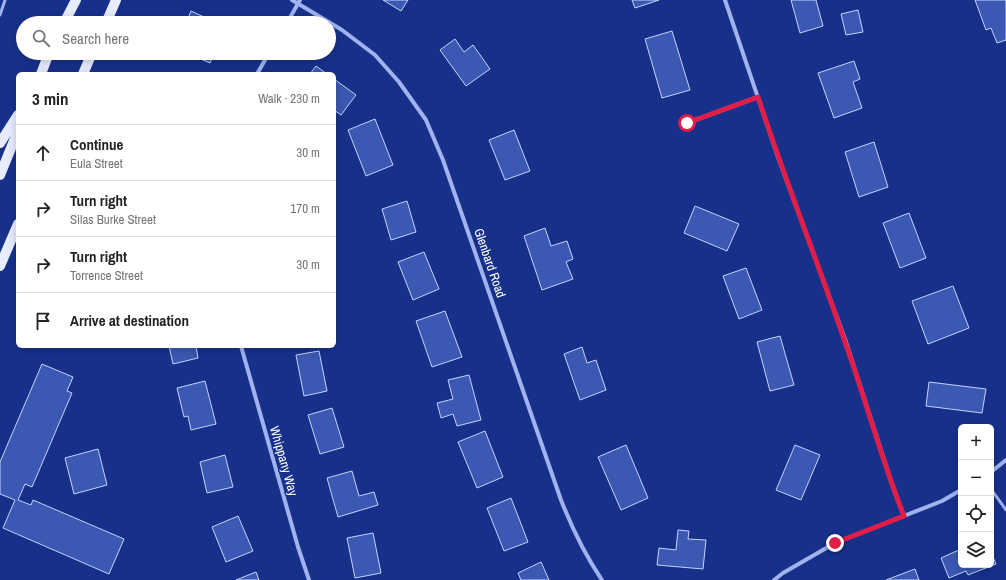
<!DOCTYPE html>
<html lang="en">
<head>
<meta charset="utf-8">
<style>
	body { margin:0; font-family:"Archivo Narrow",sans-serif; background:#f2f2f2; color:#222 }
	.controls { position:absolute; right:12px; bottom:12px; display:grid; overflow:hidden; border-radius:6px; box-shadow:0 2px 10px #0003 }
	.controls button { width:36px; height:36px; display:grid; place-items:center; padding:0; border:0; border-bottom:1px solid #e0e0e0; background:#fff; color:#222; font:20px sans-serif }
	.stop { position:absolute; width:12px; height:12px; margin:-9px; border:3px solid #e11d48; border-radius:50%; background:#fff }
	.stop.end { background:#e11d48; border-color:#fff; box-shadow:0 1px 4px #0008 }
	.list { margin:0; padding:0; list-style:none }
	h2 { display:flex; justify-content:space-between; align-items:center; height:52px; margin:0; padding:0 16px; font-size:17px }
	h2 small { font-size:13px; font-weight:400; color:#767676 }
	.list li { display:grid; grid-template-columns:26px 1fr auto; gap:12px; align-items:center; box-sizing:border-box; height:56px; padding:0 16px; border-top:1px solid #e0e0e0 }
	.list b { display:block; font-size:15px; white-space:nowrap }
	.list p { margin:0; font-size:13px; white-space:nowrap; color:#767676 }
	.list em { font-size:13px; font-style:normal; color:#767676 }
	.icon { flex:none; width:22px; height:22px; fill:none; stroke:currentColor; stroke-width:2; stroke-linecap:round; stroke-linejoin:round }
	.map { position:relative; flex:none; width:1006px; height:580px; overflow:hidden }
	.search { position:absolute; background:#fff; box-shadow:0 2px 10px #0003; left:16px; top:16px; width:320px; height:44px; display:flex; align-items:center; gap:10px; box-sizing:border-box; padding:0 14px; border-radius:22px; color:#767676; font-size:15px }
	.panel { position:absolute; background:#fff; box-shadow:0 2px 10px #0003; left:16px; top:72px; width:320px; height:276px; border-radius:6px }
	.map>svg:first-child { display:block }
</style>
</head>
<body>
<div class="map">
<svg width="1006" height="580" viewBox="0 0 1006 580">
	<rect width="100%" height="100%" fill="#17318b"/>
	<path fill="#3b58b2" stroke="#c6d3fa" d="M 383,0 L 408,0 L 401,11 Z
		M 632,0 L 659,0 L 635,8 Z
		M 791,0 L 816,0 L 823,26 L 800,33 Z
		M 975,0 L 1006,0 L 1006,40 L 997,43 L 991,28 L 986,30 Z
		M 858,10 L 863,32 L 846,35 L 841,14 Z
		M 191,11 L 217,23 L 186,23 Z
		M 672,31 L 690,90 L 662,98 L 645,39 Z
		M 455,39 L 464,52 L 473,45 L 490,69 L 466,86 L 440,50 Z
		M 187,53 L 214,53 L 210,63 Z
		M 854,61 L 860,79 L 853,82 L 862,108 L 834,118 L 818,73 Z
		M 316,66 L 327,74 L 310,74 Z
		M 334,79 L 356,95 L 341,115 L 334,110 Z
		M 375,119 L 393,165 L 366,176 L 348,130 Z
		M 514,130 L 530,171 L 505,180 L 489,140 Z
		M 874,142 L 888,187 L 859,197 L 845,152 Z
		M 407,201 L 416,232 L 391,240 L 382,209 Z
		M 695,206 L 739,224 L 727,251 L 684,233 Z
		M 909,213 L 926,258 L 900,268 L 883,223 Z
		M 545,228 L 551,246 L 567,241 L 573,259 L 566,262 L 573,279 L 542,290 L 524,236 Z
		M 424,252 L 439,289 L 413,300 L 398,262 Z
		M 746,268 L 762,310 L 739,319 L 723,276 Z
		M 953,286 L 969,328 L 928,344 L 912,301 Z
		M 445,311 L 462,357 L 432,367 L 416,321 Z
		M 780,336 L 794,385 L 770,391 L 757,342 Z
		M 169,346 L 196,346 L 198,358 L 173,364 Z
		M 582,347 L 587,363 L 596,360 L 606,390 L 580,400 L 564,354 Z
		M 319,351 L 327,391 L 304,396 L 296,355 Z
		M 42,364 L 73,377 L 67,391 L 72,393 L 32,487 L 25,484 L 18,500 L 31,505 L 33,500 L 124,539 L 109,574 L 3,528 L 15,500 L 0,494 L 0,462 Z
		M 469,375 L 481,420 L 457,426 L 453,414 L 441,418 L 437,403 L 453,399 L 448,380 Z
		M 205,381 L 216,424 L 191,430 L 188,416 L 184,417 L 177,388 Z
		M 929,382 L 986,389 L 982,413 L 926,406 Z
		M 332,408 L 344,447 L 320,454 L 308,415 Z
		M 485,431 L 503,477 L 477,488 L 458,442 Z
		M 626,445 L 648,498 L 621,510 L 598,457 Z
		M 795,445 L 820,455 L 801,500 L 776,490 Z
		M 98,449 L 107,485 L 74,494 L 65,458 Z
		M 225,455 L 233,487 L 207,493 L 200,462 Z
		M 352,471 L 359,496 L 374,492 L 378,505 L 338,517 L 327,478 Z
		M 511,498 L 528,542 L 504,551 L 487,508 Z
		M 238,516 L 253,551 L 226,562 L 212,527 Z
		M 678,530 L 689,531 L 688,539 L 706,540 L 703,569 L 657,565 L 659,548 L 676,550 Z
		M 373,533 L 381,573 L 355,578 L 347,538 Z
		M 961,549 L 961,565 L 991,565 L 991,552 L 996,564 L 968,575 L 966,571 L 949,578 L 941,558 Z
		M 541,562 L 549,580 L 521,580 L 518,573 Z
		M 915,569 L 919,580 L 886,580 Z
		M 256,572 L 259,580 L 236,580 Z"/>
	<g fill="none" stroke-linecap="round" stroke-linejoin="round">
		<path stroke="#a0b3ee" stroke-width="3" d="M 0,15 L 5,0
			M 991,489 L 1006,510"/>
		<path stroke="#a0b3ee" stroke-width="4" d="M 292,0 L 342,30 L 375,55 L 399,82 L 426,120 L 443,160 L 561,500 C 572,528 585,555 602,580
			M 725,0 L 778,157 L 846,342 L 894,490 L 904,516
			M 287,23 L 300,0
			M 257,74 L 269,53
			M 687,123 L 758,97
			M 241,346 L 298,547 L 309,580
			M 991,472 L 1006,460
			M 774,580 L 783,573 L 835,543 L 942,501 L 961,490"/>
		<path stroke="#e8ecff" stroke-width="10" d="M 64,23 L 76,0
			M 106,23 L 116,0
			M 41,74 L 49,53
			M 83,74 L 92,53
			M 0,143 L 18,115
			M 0,175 L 18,131
			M 0,266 L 18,224"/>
	</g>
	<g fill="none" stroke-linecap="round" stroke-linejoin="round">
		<path stroke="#e11d48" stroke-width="5" d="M 687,123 L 758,97 C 785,179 817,260 845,342 C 866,400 881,459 904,516 L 835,543"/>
	</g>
	<g text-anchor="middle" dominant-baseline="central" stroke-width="3" stroke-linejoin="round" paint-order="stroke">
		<g font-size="13" fill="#fff" stroke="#17318b">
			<text transform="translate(490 263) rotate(71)">Glenbard Road</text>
			<text transform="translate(284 461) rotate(74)">Whippany Way</text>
		</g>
	</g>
</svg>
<div class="controls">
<button>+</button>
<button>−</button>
<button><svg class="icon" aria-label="locate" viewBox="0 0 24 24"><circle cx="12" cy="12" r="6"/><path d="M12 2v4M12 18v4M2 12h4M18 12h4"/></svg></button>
<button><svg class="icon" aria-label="layers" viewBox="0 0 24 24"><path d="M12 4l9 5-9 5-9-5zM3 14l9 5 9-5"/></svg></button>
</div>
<div class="stop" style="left:687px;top:123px"></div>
<div class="stop end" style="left:835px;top:543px"></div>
<div class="search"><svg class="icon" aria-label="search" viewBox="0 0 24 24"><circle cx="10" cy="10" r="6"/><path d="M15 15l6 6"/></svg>Search here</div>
<section class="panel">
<h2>3 min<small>Walk · 230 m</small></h2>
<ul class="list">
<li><svg class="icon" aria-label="ahead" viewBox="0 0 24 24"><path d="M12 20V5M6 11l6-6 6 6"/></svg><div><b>Continue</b><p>Eula Street</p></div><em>30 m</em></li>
<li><svg class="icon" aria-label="right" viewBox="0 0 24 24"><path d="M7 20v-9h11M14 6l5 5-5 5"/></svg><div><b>Turn right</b><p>Silas Burke Street</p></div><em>170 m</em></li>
<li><svg class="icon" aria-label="right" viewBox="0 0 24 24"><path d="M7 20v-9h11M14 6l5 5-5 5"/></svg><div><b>Turn right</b><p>Torrence Street</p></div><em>30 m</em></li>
<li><svg class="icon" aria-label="arrive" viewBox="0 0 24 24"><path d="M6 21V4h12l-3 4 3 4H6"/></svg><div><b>Arrive at destination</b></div></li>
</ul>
</section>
</div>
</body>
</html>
